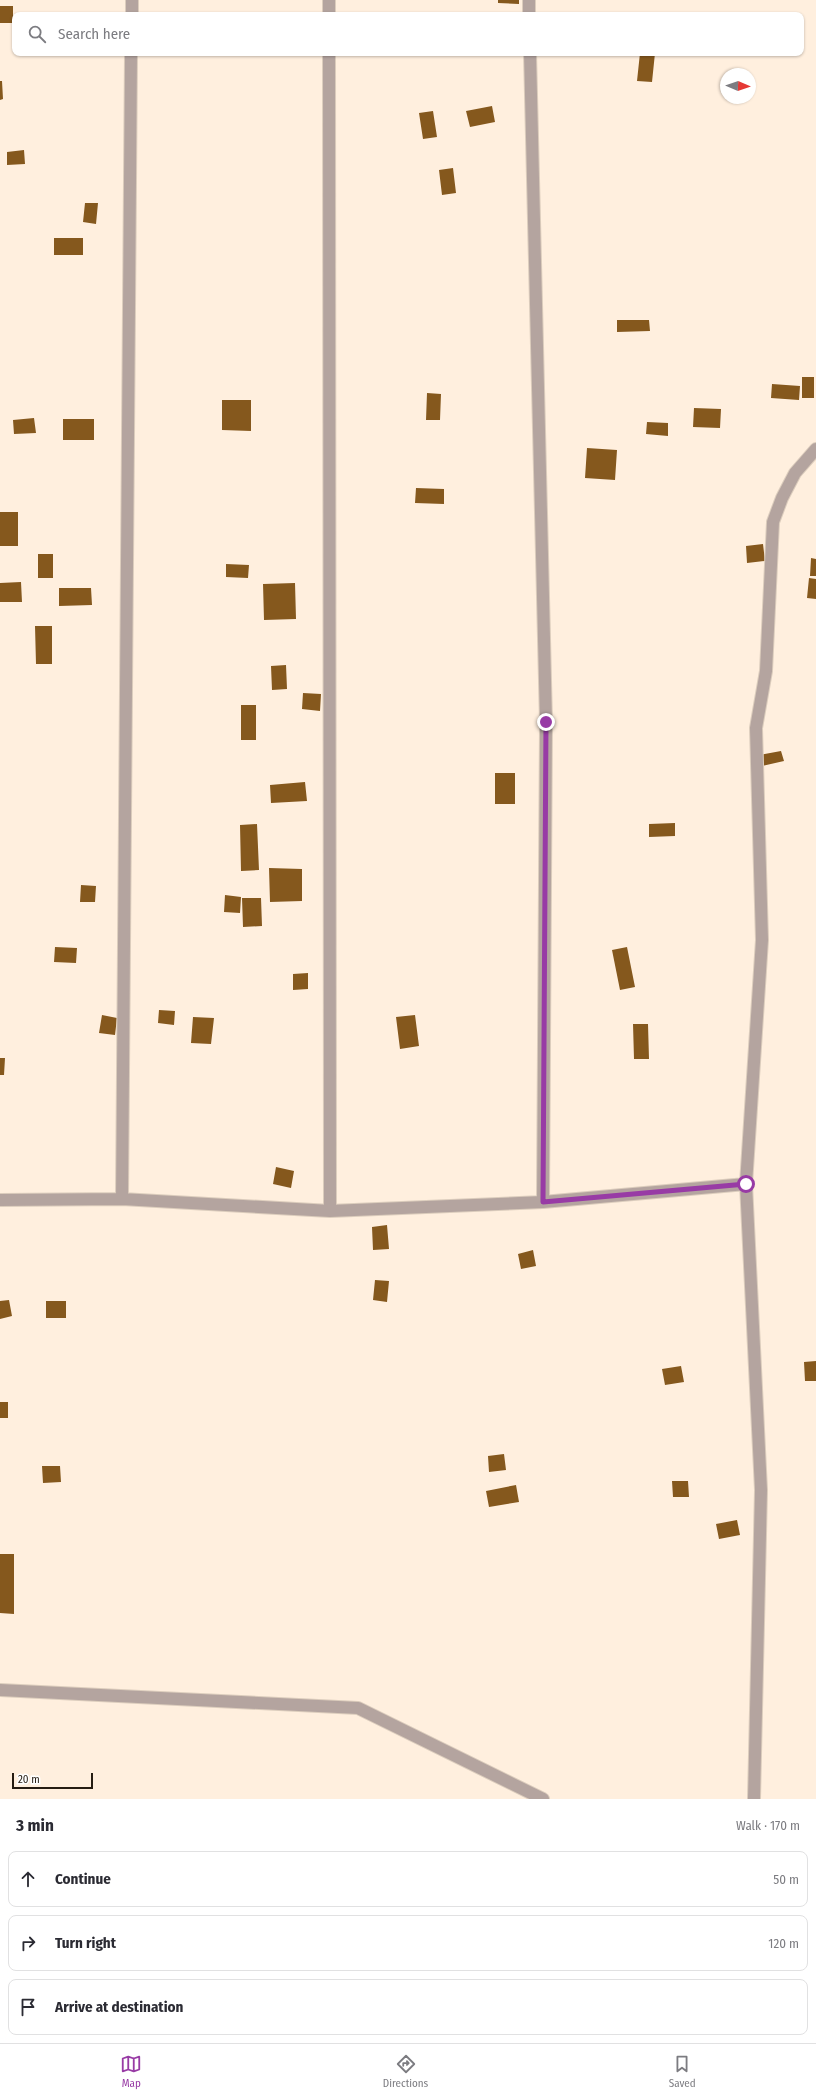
<!DOCTYPE html>
<html lang="en">
<head>
<meta charset="utf-8">
<style>
	body { margin:0; font-family:"Fira Sans Condensed",sans-serif; background:#f2f2f3; color:#2b2b33 }
	.compass { position:absolute; left:720px; top:68px; width:36px; height:36px; border-radius:50%; background:#fff; box-shadow:0 1px 3px #0004; rotate:92deg }
	.scale { position:absolute; left:12px; bottom:10px; width:81px; box-sizing:border-box; padding-left:4px; border:2px solid #251c12; border-top:0; font-size:11px; line-height:14px; white-space:nowrap; color:#251c12; -webkit-text-stroke:3px #fff; paint-order:stroke }
	.stop { position:absolute; width:12px; height:12px; margin:-9px; border:3px solid #983ba5; border-radius:50%; background:#fff }
	.stop.end { background:#983ba5; border-color:#fff; box-shadow:0 1px 4px #0008 }
	.list { margin:0; padding:0; list-style:none }
	h2 { display:flex; justify-content:space-between; align-items:center; height:52px; margin:0; padding:0 16px; font-size:17px }
	h2 small { font-size:13px; font-weight:400; color:#7c7c81 }
	.list li { display:grid; grid-template-columns:26px 1fr auto; gap:12px; align-items:center; box-sizing:border-box; height:56px; margin:0 8px 8px; padding:0 8px; border:1px solid #e1e1e2; border-radius:8px }
	.list b { display:block; font-size:15px; white-space:nowrap }
	.list em { font-size:13px; font-style:normal; color:#7c7c81 }
	.icon { flex:none; width:22px; height:22px; fill:none; stroke:currentColor; stroke-width:2; stroke-linecap:round; stroke-linejoin:round }
	.map { position:relative; flex:none; width:816px; height:1799px; overflow:hidden }
	.search { position:absolute; background:#fff; box-shadow:0 1px 3px #0004; left:12px; right:12px; top:12px; height:44px; display:flex; align-items:center; gap:10px; box-sizing:border-box; padding:0 14px; border-radius:8px; color:#7c7c81; font-size:15px }
	.sheet { height:244px; background:#fff }
	nav { display:flex; justify-content:space-around; align-items:center; box-sizing:border-box; height:56px; border-top:1px solid #e1e1e2; background:#fff; font-size:11px; color:#7c7c81 }
	nav a { display:grid; justify-items:center; gap:2px }
	nav .on { color:#983ba5 }
	.map>svg:first-child { display:block }
</style>
</head>
<body>
<div class="map">
<svg width="816" height="1799" viewBox="0 0 816 1799">
	<rect width="100%" height="100%" fill="#ffefde"/>
	<path fill="#85581d" d="M 498,0 L 519,0 L 519,4 L 498,3 Z
		M 0,6 L 13,6 L 13,23 L 0,23 Z
		M 640,53 L 655,53 L 652,82 L 637,81 Z
		M 0,81 L 2,81 L 3,99 L 0,100 Z
		M 492,106 L 495,122 L 470,127 L 466,111 Z
		M 433,111 L 437,137 L 423,139 L 419,113 Z
		M 24,150 L 25,164 L 7,165 L 7,152 Z
		M 453,168 L 456,193 L 442,195 L 439,170 Z
		M 85,203 L 98,203 L 96,224 L 83,222 Z
		M 54,238 L 83,238 L 83,255 L 54,255 Z
		M 617,320 L 649,320 L 650,331 L 617,332 Z
		M 802,377 L 814,377 L 814,398 L 802,398 Z
		M 772,384 L 800,386 L 799,400 L 771,398 Z
		M 427,393 L 441,394 L 440,420 L 426,420 Z
		M 222,400 L 251,400 L 251,431 L 222,430 Z
		M 694,408 L 721,409 L 720,428 L 693,427 Z
		M 34,418 L 36,433 L 14,434 L 13,420 Z
		M 63,419 L 94,419 L 94,440 L 63,440 Z
		M 647,422 L 668,423 L 668,436 L 646,434 Z
		M 587,448 L 617,450 L 615,480 L 585,478 Z
		M 416,488 L 444,489 L 444,504 L 415,503 Z
		M 0,512 L 18,512 L 18,546 L 0,546 Z
		M 763,544 L 765,561 L 747,563 L 746,546 Z
		M 38,554 L 53,554 L 53,578 L 38,578 Z
		M 811,558 L 816,559 L 816,576 L 810,576 Z
		M 226,564 L 249,565 L 248,578 L 226,577 Z
		M 809,578 L 816,579 L 816,599 L 807,598 Z
		M 21,582 L 22,602 L 0,602 L 0,583 Z
		M 295,583 L 296,619 L 264,620 L 263,584 Z
		M 59,588 L 91,588 L 92,605 L 59,606 Z
		M 35,626 L 52,626 L 52,664 L 36,664 Z
		M 286,665 L 287,689 L 272,690 L 271,666 Z
		M 303,693 L 321,694 L 320,711 L 302,709 Z
		M 241,705 L 256,705 L 256,740 L 241,740 Z
		M 781,751 L 784,761 L 762,766 L 760,755 Z
		M 495,773 L 515,773 L 515,804 L 495,804 Z
		M 305,782 L 307,801 L 271,803 L 270,785 Z
		M 675,823 L 675,836 L 649,837 L 649,824 Z
		M 257,824 L 259,870 L 241,871 L 240,825 Z
		M 269,868 L 302,869 L 302,901 L 270,902 Z
		M 81,885 L 96,886 L 95,902 L 80,902 Z
		M 225,895 L 241,897 L 240,913 L 224,912 Z
		M 242,898 L 261,898 L 262,926 L 243,927 Z
		M 55,947 L 77,948 L 76,963 L 54,962 Z
		M 627,947 L 635,987 L 620,990 L 612,950 Z
		M 308,973 L 308,989 L 293,990 L 293,974 Z
		M 159,1010 L 175,1011 L 174,1025 L 158,1023 Z
		M 102,1015 L 117,1018 L 115,1035 L 99,1033 Z
		M 415,1015 L 419,1046 L 400,1049 L 396,1017 Z
		M 193,1017 L 214,1018 L 211,1044 L 191,1043 Z
		M 633,1024 L 648,1024 L 649,1059 L 634,1059 Z
		M 0,1058 L 5,1058 L 4,1075 L 0,1075 Z
		M 276,1167 L 294,1171 L 291,1188 L 273,1184 Z
		M 387,1225 L 389,1249 L 373,1250 L 372,1227 Z
		M 533,1250 L 536,1266 L 521,1269 L 518,1254 Z
		M 375,1280 L 389,1281 L 387,1302 L 373,1300 Z
		M 9,1300 L 12,1316 L 0,1319 L 0,1301 Z
		M 46,1301 L 66,1301 L 66,1318 L 46,1318 Z
		M 816,1361 L 816,1381 L 805,1381 L 804,1362 Z
		M 681,1366 L 684,1382 L 665,1385 L 662,1369 Z
		M 0,1402 L 8,1402 L 8,1418 L 0,1418 Z
		M 504,1454 L 506,1470 L 489,1472 L 488,1456 Z
		M 42,1466 L 60,1466 L 61,1482 L 43,1483 Z
		M 672,1481 L 688,1481 L 689,1497 L 673,1497 Z
		M 516,1485 L 519,1502 L 489,1507 L 486,1491 Z
		M 737,1520 L 740,1535 L 719,1539 L 716,1524 Z
		M 0,1554 L 14,1554 L 14,1614 L 0,1613 Z"/>
	<g fill="none" stroke-linecap="round" stroke-linejoin="round">
		<defs>
			<path id="street" d="M 329,0 L 329,15
				M 529,0 L 529,15
				M 132,15 L 132,0
				M 329,53 L 330,1211
				M 530,53 L 546,722 L 543,1202
				M 122,1199 L 131,53
				M 0,1200 L 122,1199 L 330,1211 L 543,1202 L 746,1184
				M 0,1690 L 358,1708 L 543,1799
				M 754,1799 L 761,1490 L 746,1184 L 762,940 L 756,728 L 766,671 L 773,522 L 782,498 L 795,473 L 816,449"/>
		</defs>
		<use href="#street" stroke="#dccdbd" stroke-width="14"/>
		<use href="#street" stroke="#b4a49f" stroke-width="12"/>
	</g>
	<g fill="none" stroke-linecap="round" stroke-linejoin="round">
		<path stroke="#983ba5" stroke-width="5" d="M 546,722 L 543,1202 L 746,1184"/>
	</g>
</svg>
<svg class="compass" viewBox="-18 -18 36 36"><path d="M0-13l5 13h-10z" fill="#e53935"/><path d="M0 13l5-13h-10z" fill="#7c7c81"/></svg>
<div class="scale">20 m</div>
<div class="stop" style="left:746px;top:1184px"></div>
<div class="stop end" style="left:546px;top:722px"></div>
<div class="search"><svg class="icon" aria-label="search" viewBox="0 0 24 24"><circle cx="10" cy="10" r="6"/><path d="M15 15l6 6"/></svg>Search here</div>
</div>
<section class="sheet">
<h2>3 min<small>Walk · 170 m</small></h2>
<ul class="list">
<li><svg class="icon" aria-label="ahead" viewBox="0 0 24 24"><path d="M12 20V5M6 11l6-6 6 6"/></svg><div><b>Continue</b></div><em>50 m</em></li>
<li><svg class="icon" aria-label="right" viewBox="0 0 24 24"><path d="M7 20v-9h11M14 6l5 5-5 5"/></svg><div><b>Turn right</b></div><em>120 m</em></li>
<li><svg class="icon" aria-label="arrive" viewBox="0 0 24 24"><path d="M6 21V4h12l-3 4 3 4H6"/></svg><div><b>Arrive at destination</b></div></li>
</ul>
</section>
<nav>
<a class="on"><svg class="icon" aria-label="map" viewBox="0 0 24 24"><path d="M3 6l6-2 6 2 6-2v14l-6 2-6-2-6 2zM9 4v14M15 6v14"/></svg>Map</a>
<a><svg class="icon" aria-label="directions" viewBox="0 0 24 24"><path d="M12 3l9 9-9 9-9-9zM9 14v-3h6M13 9l2 2-2 2"/></svg>Directions</a>
<a><svg class="icon" aria-label="saved" viewBox="0 0 24 24"><path d="M7 4h10v16l-5-4-5 4z"/></svg>Saved</a>
</nav>
</body>
</html>
